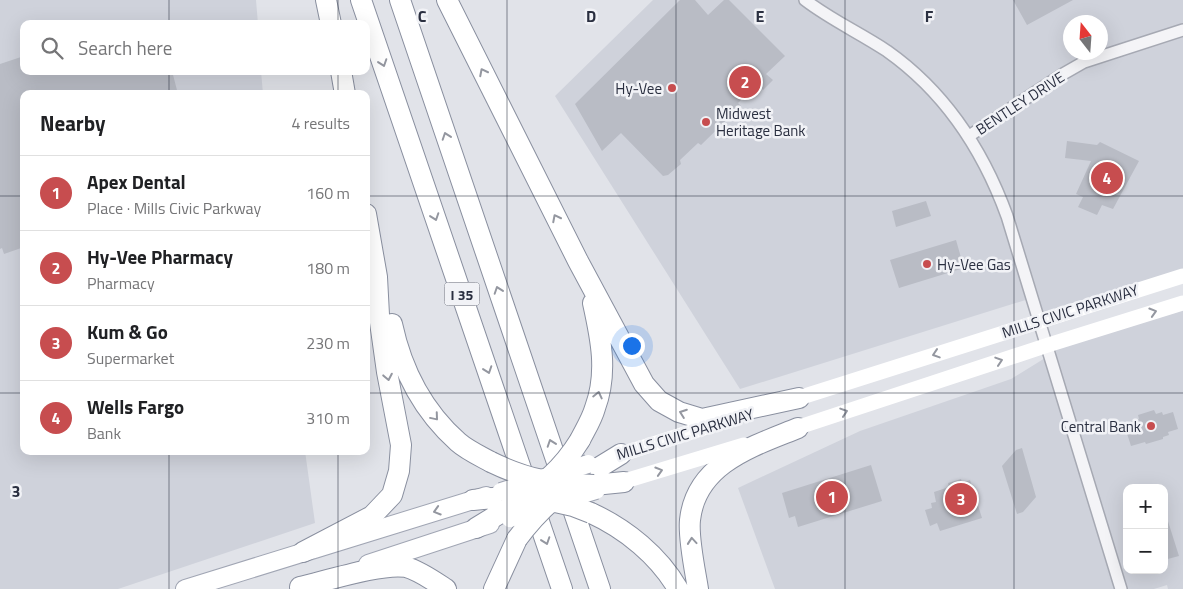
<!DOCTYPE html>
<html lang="en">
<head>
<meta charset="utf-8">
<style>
	body { margin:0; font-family:"Titillium Web",sans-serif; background:#f6f6f6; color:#202124 }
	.controls { position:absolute; right:15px; bottom:15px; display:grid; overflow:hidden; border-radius:10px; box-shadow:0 5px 20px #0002 }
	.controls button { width:45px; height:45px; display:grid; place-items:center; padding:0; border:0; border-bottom:1px solid #e0e0e0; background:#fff; color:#202124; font:25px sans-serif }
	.compass { position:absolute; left:1063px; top:15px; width:45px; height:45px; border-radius:50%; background:#fff; box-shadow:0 5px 20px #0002; rotate:343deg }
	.you { position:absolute; left:631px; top:345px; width:18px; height:18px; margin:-12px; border:4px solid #fff; border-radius:50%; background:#1a73e8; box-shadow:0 0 0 8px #1a73e833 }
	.badge { display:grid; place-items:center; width:32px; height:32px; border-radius:50%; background:#c74d4f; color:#fff; font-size:16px; font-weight:700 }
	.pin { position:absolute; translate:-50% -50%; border:2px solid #fff; box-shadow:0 1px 5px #0006 }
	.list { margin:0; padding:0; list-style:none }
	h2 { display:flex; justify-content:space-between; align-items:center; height:65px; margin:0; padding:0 20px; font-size:21px }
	h2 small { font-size:16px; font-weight:400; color:#757577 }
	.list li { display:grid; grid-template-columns:32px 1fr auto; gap:15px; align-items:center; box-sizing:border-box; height:75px; padding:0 20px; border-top:1px solid #e0e0e0 }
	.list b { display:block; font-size:19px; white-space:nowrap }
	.list p { margin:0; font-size:16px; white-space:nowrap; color:#757577 }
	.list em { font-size:16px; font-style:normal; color:#757577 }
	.icon { flex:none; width:28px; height:28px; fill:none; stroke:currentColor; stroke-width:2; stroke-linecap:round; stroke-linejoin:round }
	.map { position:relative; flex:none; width:1183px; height:589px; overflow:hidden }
	.search { position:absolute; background:#fff; box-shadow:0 5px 20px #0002; left:20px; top:20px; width:350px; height:55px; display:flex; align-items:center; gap:12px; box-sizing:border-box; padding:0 18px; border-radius:10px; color:#757577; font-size:19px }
	.panel { position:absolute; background:#fff; box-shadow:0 5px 20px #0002; left:20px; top:90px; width:350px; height:365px; border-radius:10px }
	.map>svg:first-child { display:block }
</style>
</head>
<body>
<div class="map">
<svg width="1183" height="589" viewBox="0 0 1183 589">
	<rect width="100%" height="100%" fill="#e1e3e9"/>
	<path fill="#cfd2db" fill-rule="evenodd" d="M 0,0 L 256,0 L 258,24 L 24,24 L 24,71 L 261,71 L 263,94 L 24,94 L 24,451 L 305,451 L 315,523 L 118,589 L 0,589 Z
		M 653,0 L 1183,0 L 1183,276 L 1040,321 L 1032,298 L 740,389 L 555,96 ZM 1070,22 L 1100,22 L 1100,52 L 1070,52 Z
		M 1183,303 L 1183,589 L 1168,589 L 1167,585 L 1154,589 L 775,589 L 738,488 L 860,431 L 1011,379 L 1050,355 L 1048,345 ZM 1127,488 L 1164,488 L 1164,570 L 1127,570 Z"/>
	<path fill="#b9bcc5" d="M 680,0 L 695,0 L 708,15 L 724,0 L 729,0 L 785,56 L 766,74 L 773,80 L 763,90 L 757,84 L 738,103 L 741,106 L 701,145 L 698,143 L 680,160 L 681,164 L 668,175 L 663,176 L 621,133 L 602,151 L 575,104 Z
		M 1013,0 L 1073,0 L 1027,25 Z
		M 24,56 L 24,71 L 172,71 L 178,94 L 24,94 L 24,247 L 4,254 L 2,248 L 0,249 L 0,64 Z
		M 1067,141 L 1097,145 L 1100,142 L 1139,161 L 1113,209 L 1102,205 L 1097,215 L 1078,207 L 1083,197 L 1076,194 L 1091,161 L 1065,158 Z
		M 926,201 L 931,216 L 896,227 L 892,211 Z
		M 956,240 L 964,268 L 899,288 L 890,260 Z
		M 1154,410 L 1156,414 L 1162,412 L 1163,415 L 1173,412 L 1178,429 L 1168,432 L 1169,435 L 1163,437 L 1163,439 L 1146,444 L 1145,442 L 1131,446 L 1124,424 L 1139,419 L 1138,415 Z
		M 1022,448 L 1036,497 L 1023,512 L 1017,514 L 1002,466 L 1016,450 Z
		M 871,465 L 882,501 L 798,527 L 795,516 L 789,518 L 782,493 Z
		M 961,479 L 962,483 L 970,480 L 982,518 L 940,531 L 937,523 L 930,526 L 925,510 L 932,508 L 931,503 L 936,502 L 934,492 L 949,487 L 948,483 Z
		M 1164,515 L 1166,515 L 1179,556 L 1164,560 Z"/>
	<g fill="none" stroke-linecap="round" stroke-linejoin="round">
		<defs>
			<path id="minor" d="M 805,0 C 831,20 860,33 887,51 C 945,92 983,150 1007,216 L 1121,589
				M 969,136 L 1063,74 L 1084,62 L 1183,30"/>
			<path id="primary" d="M 368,564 L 490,524
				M 185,589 L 486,496"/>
			<path id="motorway" d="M 326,0 L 331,24
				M 361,0 L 562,589
				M 400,0 L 600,589
				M 447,0 L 578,261 L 644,384 L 659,401 L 679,412 L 702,419 L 799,398
				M 341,71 L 345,94
				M 392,324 C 402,371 422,410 458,442 C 467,450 480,456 491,462
				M 580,440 C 585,430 592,419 595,408 C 608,373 601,339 593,303
				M 590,473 L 621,454
				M 594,485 L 624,482
				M 473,500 L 503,497
				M 591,513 C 626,529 659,556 678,589
				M 476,528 L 507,509
				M 303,552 L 372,516 L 392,495 L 399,471 L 401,445 L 387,372 L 379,315 L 377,277 L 366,214
				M 300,587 C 326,581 382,563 406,567 C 420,571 434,581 446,589
				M 494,589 L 517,539
				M 698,589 C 695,570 688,538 690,520 C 696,463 754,446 798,428"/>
		</defs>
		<use href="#minor" stroke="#a6a9b3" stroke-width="14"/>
		<use href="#primary" stroke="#a1a6b4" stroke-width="20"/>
		<use href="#motorway" stroke="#898f9f" stroke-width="22"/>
		<use href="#minor" stroke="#f4f4f7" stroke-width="11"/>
		<path stroke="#fff" stroke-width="15" d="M 789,401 L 1183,276
			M 790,430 L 1048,345 L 1183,303
			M 613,457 L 719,423
			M 615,484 L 744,445"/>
		<use href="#primary" stroke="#fff" stroke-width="18"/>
		<use href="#motorway" stroke="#fff" stroke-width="20"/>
		<defs>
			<path id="primary-bridge" d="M 501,492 L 588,464
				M 557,502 L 596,490
				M 510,518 L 543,506"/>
			<path id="motorway-bridge" d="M 491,462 C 528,480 554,484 594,485
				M 542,499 L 573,506 L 591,513
				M 507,509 C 538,487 559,474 580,440
				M 517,539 C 534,516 552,498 576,482"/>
		</defs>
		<use href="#primary-bridge" stroke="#a1a6b4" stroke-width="20" stroke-linecap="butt"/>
		<use href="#motorway-bridge" stroke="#898f9f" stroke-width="22" stroke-linecap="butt"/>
		<use href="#primary-bridge" stroke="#fff" stroke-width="18"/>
		<use href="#motorway-bridge" stroke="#fff" stroke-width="20"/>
	</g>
	<defs><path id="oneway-chevron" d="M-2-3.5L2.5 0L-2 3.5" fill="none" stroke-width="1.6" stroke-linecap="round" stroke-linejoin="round" transform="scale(1.25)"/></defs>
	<g stroke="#9497a0">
		<use href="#oneway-chevron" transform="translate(383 63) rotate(71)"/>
		<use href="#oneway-chevron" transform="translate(483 72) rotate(-117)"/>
		<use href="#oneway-chevron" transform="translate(446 136) rotate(-109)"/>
		<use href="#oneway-chevron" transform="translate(435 217) rotate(71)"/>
		<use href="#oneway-chevron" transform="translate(556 218) rotate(-117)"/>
		<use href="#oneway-chevron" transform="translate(498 290) rotate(-109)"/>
		<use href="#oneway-chevron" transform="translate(1153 312) rotate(-17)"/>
		<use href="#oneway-chevron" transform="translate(936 354) rotate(162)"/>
		<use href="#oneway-chevron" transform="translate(999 361) rotate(-18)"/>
		<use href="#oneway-chevron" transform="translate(488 370) rotate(71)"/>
		<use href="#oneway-chevron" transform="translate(388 377) rotate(79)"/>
		<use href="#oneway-chevron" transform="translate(598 395) rotate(-77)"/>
		<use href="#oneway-chevron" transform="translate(844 412) rotate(-18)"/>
		<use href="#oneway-chevron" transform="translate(683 413) rotate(-160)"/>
		<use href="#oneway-chevron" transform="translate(435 417) rotate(50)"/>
		<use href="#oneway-chevron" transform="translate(551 443) rotate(-109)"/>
		<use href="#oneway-chevron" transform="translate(659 471) rotate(-17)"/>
		<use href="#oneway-chevron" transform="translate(437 511) rotate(163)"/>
		<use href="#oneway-chevron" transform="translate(546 541) rotate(71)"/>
		<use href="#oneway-chevron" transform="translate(692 541) rotate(-95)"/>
	</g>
	<path fill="none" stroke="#2a2f40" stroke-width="1" stroke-opacity="0.55" d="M 169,0 L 169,24M 338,0 L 338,24M 507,0 L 507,589M 676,0 L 676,589M 845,0 L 845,589M 1014,0 L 1014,589M 169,71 L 169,94M 338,71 L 338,94M 0,196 L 24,196M 366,196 L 1183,196M 0,393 L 24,393M 366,393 L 1183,393M 169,451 L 169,589M 338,451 L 338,589"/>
	<g fill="#c74d4f" stroke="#f1f2f6" stroke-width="2">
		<circle cx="672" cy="88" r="5"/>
		<circle cx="706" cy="122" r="5"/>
		<circle cx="927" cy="264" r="5"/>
		<circle cx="1151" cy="426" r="5"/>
	</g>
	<g text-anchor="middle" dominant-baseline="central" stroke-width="5" stroke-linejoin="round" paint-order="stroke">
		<rect fill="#f1f2f6" stroke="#666a77" stroke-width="1" x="444.5" y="282.5" width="35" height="23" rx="4"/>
		<g font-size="14" font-weight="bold" fill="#2a2f40">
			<text x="462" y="294">I 35</text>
		</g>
		<g font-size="15" fill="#2a2f40" stroke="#f1f2f6" text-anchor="end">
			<text x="662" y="88">Hy-Vee</text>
			<text x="716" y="113" text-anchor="start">Midwest<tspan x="716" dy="17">Heritage Bank</tspan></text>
			<text x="937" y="264" text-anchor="start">Hy-Vee Gas</text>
			<text x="1141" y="426">Central Bank</text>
		</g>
		<g font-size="15" fill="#2a2f40" stroke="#f1f2f6">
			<text transform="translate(1020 103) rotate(-33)">BENTLEY DRIVE</text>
			<text transform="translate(1070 311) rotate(-18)">MILLS CIVIC PARKWAY</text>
			<text transform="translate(685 434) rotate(-17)">MILLS CIVIC PARKWAY</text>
		</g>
	</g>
	<g font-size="16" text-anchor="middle" font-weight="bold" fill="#2a2f40" stroke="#f1f2f6" stroke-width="5" stroke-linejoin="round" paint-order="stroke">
		<text x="422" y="22">C</text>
		<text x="591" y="22">D</text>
		<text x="760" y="22">E</text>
		<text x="929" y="22">F</text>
		<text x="16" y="497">3</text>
	</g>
</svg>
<div class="controls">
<button>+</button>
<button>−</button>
</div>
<svg class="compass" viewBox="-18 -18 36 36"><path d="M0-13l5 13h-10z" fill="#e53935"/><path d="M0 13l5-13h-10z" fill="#757577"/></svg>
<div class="you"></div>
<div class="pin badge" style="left:832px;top:497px">1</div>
<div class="pin badge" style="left:745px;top:82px">2</div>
<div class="pin badge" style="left:961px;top:499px">3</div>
<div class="pin badge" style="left:1107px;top:178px">4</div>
<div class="search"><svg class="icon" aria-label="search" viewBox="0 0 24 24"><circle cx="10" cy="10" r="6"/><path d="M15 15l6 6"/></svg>Search here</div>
<section class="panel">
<h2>Nearby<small>4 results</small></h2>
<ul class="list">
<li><span class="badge">1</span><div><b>Apex Dental</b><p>Place · Mills Civic Parkway</p></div><em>160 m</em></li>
<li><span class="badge">2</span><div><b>Hy-Vee Pharmacy</b><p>Pharmacy</p></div><em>180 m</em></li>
<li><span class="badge">3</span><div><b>Kum &amp; Go</b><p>Supermarket</p></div><em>230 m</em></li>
<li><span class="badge">4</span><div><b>Wells Fargo</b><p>Bank</p></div><em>310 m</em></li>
</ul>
</section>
</div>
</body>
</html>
